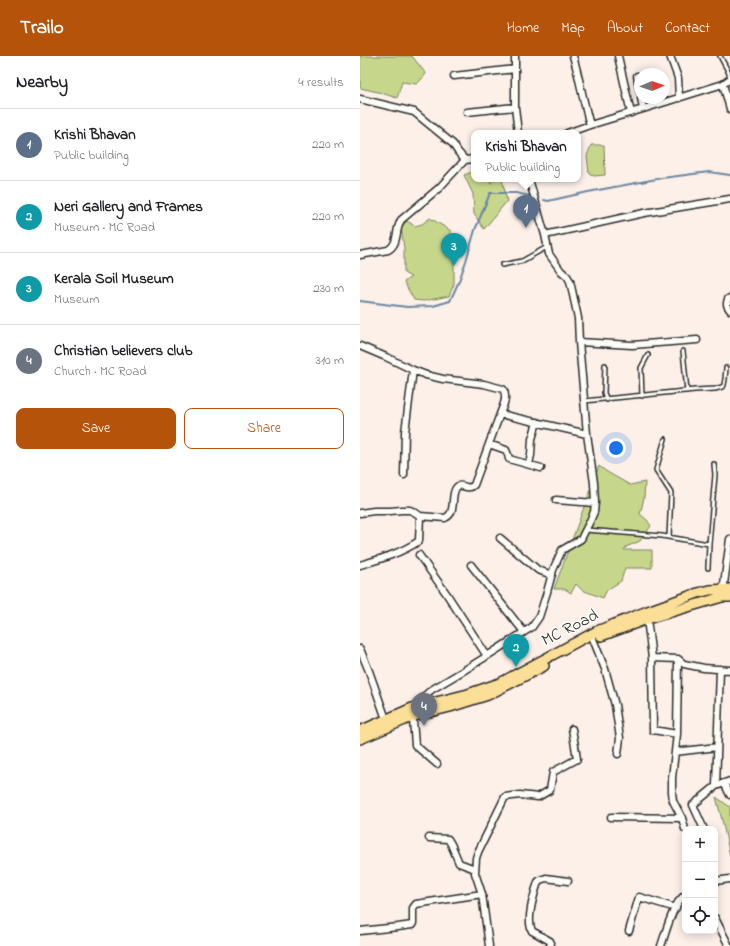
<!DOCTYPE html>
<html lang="en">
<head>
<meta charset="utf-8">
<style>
	body { margin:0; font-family:"Indie Flower",sans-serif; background:#f6f6f6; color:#202124 }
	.controls { position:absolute; right:12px; bottom:12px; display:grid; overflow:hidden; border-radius:8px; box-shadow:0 2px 10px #0003 }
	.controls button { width:36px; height:36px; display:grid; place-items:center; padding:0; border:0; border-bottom:1px solid #e0e0e0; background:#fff; color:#202124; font:20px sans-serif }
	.compass { position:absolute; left:274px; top:12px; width:36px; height:36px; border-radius:50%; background:#fff; box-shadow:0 2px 10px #0003; rotate:88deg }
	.you { position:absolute; left:256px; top:392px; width:14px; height:14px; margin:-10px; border:3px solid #fff; border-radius:50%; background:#1a73e8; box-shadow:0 0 0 6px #1a73e833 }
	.badge { display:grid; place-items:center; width:26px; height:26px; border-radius:50%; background:#b45309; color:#fff; font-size:13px; font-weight:700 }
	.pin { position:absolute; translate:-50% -33px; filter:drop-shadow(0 1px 2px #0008) }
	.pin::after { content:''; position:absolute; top:21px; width:14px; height:12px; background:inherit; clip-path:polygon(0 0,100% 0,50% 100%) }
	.popup { position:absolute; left:111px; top:74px; width:110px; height:52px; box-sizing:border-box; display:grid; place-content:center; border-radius:8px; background:#fff; filter:drop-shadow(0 1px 3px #0005); font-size:13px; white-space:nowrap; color:#757577 }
	.popup b { font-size:15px; color:#202124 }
	.popup::after { content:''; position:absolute; left:50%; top:100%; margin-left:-8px; border:8px solid transparent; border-top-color:#fff }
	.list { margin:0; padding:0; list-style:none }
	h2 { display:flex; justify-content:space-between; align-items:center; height:52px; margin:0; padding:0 16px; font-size:17px }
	h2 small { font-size:13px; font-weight:400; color:#757577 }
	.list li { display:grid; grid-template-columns:26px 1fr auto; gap:12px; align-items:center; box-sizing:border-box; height:72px; padding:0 16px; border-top:1px solid #e0e0e0 }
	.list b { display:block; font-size:15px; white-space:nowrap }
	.list p { margin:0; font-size:13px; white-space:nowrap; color:#757577 }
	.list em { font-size:13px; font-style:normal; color:#757577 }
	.actions { display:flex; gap:8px; padding:12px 16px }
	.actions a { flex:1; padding:9px 0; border:1px solid #b45309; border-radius:8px; text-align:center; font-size:14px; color:#b45309 }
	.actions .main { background:#b45309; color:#fff }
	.icon { flex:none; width:22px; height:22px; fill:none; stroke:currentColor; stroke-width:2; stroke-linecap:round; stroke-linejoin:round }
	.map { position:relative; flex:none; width:370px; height:890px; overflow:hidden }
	header { display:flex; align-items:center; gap:24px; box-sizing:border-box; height:56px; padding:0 20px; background:#b45309; color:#fff }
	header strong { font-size:19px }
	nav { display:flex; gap:22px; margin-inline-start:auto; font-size:14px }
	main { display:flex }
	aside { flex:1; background:#fff }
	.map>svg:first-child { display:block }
</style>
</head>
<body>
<header>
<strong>Trailo</strong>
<nav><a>Home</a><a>Map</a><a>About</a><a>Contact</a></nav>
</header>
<main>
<aside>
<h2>Nearby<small>4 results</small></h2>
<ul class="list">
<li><span class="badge" style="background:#5c6f8a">1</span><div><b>Krishi Bhavan</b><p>Public building</p></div><em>220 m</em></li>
<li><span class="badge" style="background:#0f9aa8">2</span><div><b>Neri Gallery and Frames</b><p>Museum · MC Road</p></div><em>220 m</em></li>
<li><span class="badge" style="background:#0f9aa8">3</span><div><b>Kerala Soil Museum</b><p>Museum</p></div><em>230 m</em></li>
<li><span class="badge" style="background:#6b7280">4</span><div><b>Christian believers club</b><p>Church · MC Road</p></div><em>310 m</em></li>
</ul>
<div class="actions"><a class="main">Save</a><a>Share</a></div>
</aside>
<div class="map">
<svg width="370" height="890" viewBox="0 0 370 890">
	<rect width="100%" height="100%" fill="#fcf0e9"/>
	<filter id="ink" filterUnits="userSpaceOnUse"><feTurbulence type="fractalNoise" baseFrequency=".025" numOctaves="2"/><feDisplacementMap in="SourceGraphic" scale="8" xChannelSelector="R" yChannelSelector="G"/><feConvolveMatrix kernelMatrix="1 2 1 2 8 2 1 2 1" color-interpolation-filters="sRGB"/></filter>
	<g filter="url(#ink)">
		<path fill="#c6d78c" stroke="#78815c" d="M 0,0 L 52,0 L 66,18 L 57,28 L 42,26 L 37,42 L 18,36 L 0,32 Z
			M 231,89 L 244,89 L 245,119 L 234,120 L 229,117 L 227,100 Z
			M 112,116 L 114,117 L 114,123 L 125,123 L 132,127 L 130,123 L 142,123 L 147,145 L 124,173 L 114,158 L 113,138 L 104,119 Z
			M 70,162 L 91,175 L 94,210 L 94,228 L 89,240 L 64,245 L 54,244 L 44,226 L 51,221 L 44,217 L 44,192 L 41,171 L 47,165 L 55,170 L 62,168 Z
			M 239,410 L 247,416 L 270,429 L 285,426 L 284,442 L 280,458 L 287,464 L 291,470 L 280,485 L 266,491 L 264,494 L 292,494 L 292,512 L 265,512 L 261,525 L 247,534 L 243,542 L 222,534 L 216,528 L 211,537 L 205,533 L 194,533 Z
			M 356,741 L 370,751 L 370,800 L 363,768 Z"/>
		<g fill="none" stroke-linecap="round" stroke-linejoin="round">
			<path stroke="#6b87a1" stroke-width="2" d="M 184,144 L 188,145 L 228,136 L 302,122 L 349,116 L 370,119
				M 0,245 L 47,251 L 73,250 L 90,245 L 99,225 L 106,205 L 115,174 L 130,137 L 156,137 L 170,140"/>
			<defs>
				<path id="service" d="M 360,0 L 368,15 L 370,21
					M 142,209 L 162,205 L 187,191
					M 323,295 L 327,335
					M 245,309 L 244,337 L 247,344
					M 282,340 L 281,312 L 288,299
					M 224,345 L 335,334 L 355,333 L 362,331 L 364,329 L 365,323 L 366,312
					M 305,383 L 296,414 L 311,437 L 309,481
					M 226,474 L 302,480 L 349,488 L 348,512
					M 349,488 L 355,419 L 354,408"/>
				<path id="minor" d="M 155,0 L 155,51 L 158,77
					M 213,0 C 220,23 223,46 230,69
					M 258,0 L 271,57
					M 310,0 L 318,22 L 319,42
					M 94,20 L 155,13
					M 277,20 L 280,36
					M 363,28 L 370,53
					M 281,42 L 283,53
					M 0,43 L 54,56 L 93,88 L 98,96 L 105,104
					M 107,56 L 155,51
					M 207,77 L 230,69 L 283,53 L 363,28 L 370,23
					M 185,179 L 284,157 L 370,143
					M 0,199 L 28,194 C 39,188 35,174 41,164 L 79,132 L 105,104 L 114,103
					M 370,242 L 368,243 C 366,248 367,250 370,254
					M 219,286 L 272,289 L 337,284
					M 0,290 L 26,301 L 53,314 L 66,319 L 83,323 L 124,328 L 143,333 C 148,341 143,350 140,358 L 227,378
					M 129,388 L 146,394 L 148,399 L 149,403 L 181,412
					M 169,408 L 171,399 L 172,383 L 177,366
					M 44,419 L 45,376 L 53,314
					M 196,444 L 235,447
					M 0,457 L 14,455 L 30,455 L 42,454 L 50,454 L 56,457 L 60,460
					M 140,482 L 178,514 L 192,519
					M 59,499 L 86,537 L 127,600
					M 0,509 C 21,503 41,497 59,485 L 60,460 L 85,462 C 87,461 89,460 90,458 C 95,451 91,439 96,432 C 101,425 107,436 114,429 L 140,358
					M 111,509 L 164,576
					M 363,536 L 370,483
					M 287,563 L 292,602 L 293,674 L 317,678 L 312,722 L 312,736 L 313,745 L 322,762 L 325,773
					M 233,583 L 245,613 L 255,649 L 260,682 L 258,698
					M 0,593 L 9,615 L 26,663
					M 292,602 L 318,603 L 324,608 L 344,612 L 370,614
					M 53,651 L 71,634 L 103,615 L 127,600 L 172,571 L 179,561 L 187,536 L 193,514 L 202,494 L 221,483 L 230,465 L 234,456 L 235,447 L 234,427 L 227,378 L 219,286 L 218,262 L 210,225 L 207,220 L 201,215 L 189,198 L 185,179 L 169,123
					M 54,660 L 53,664 L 55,689 L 77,708
					M 317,678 L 318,603
					M 315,696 L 357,691
					M 364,727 L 370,739
					M 356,730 L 360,613
					M 251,761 L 322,762
					M 342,773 L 343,771 L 333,749 L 356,730 L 370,725
					M 69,782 L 88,783 L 91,788 L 99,807 L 115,813
					M 355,825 L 370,823
					M 355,862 L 369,890
					M 0,875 L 38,871 L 52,869 L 53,867 L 53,852 L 56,848 L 122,838
					M 269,875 L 279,841 L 316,852
					M 129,890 L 122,838 L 115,817 L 116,802 L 118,796 L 145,741 L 160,739 L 178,741 L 190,734 L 193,716 L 217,703 L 215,690 L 212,673
					M 190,890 L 191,887 L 190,885 L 172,875 C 166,863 174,839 178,826 L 180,824 L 186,822 L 208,825
					M 301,890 C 306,876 313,847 325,839"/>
				<path id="primary" d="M 241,580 L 287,563 L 362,541 L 370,541
					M 0,675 L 52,652 L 108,638 L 140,627 L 237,575 L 285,556 L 338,537 L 350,534 L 370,533
					M 0,683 L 54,660 L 90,651 L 128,639 L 184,610"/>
			</defs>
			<use href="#service" stroke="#2b2b2b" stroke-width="6"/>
			<use href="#minor" stroke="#2b2b2b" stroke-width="9"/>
			<use href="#primary" stroke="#2b2b2b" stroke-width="12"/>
			<use href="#service" stroke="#fdfcf7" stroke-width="3"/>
			<use href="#minor" stroke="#fdfcf7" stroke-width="6"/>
			<use href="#primary" stroke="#fbdf96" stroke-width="9"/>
		</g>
	</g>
	<g text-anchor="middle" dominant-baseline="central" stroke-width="3" stroke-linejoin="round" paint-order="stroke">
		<g font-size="17" fill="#2b2b2b" stroke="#fdfcf7">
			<text transform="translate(210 572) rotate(-27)">MC Road</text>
		</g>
	</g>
</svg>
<div class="controls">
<button>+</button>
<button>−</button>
<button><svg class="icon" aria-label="locate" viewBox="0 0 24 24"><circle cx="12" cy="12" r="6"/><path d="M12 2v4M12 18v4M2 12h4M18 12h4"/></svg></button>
</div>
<svg class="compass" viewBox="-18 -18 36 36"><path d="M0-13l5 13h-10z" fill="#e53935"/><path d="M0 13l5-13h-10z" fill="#757577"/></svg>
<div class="you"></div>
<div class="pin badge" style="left:166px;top:172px;background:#5c6f8a">1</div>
<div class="popup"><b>Krishi Bhavan</b>Public building</div>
<div class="pin badge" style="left:156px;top:611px;background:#0f9aa8">2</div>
<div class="pin badge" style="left:94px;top:210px;background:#0f9aa8">3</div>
<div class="pin badge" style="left:64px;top:670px;background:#6b7280">4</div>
</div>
</main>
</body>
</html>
